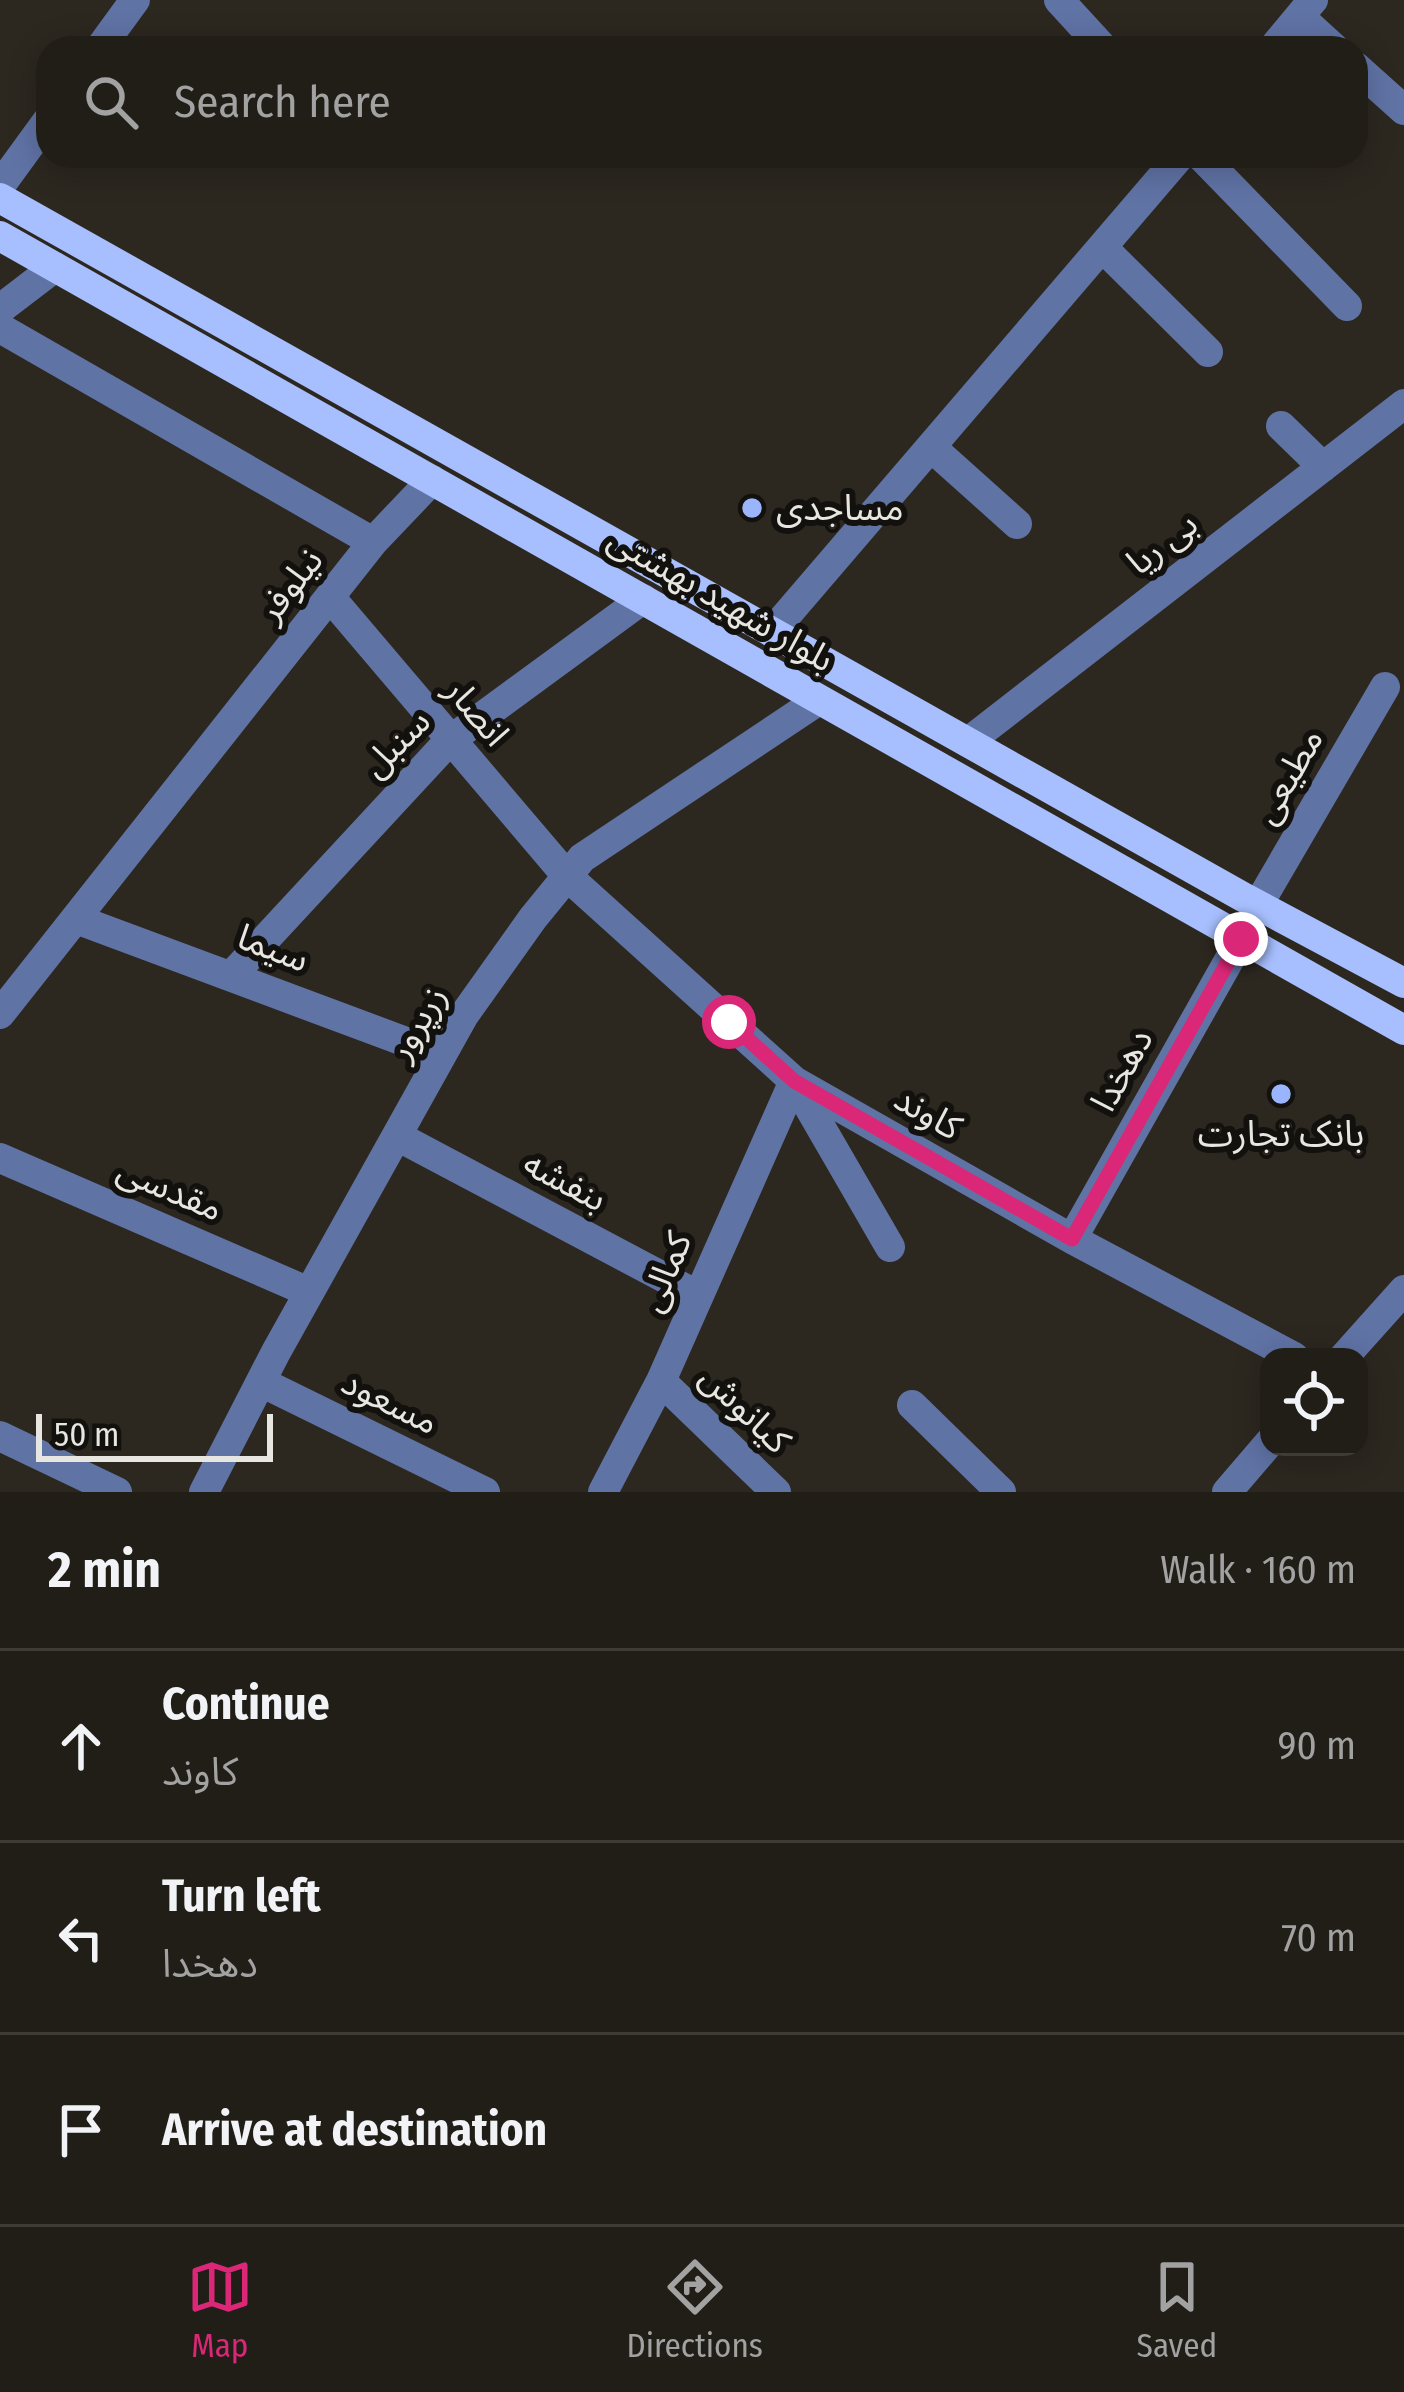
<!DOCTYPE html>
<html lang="en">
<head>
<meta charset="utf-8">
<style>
	body { margin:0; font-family:"Fira Sans Condensed","Noto Sans Arabic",sans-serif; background:#2d2b25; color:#f1f3f6 }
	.controls { position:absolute; right:36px; bottom:36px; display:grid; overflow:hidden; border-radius:24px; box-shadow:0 6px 30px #0003 }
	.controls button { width:108px; height:108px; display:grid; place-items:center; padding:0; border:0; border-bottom:3px solid #3e3c37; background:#211e18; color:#f1f3f6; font:60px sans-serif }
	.scale { position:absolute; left:36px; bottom:30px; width:237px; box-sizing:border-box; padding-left:12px; border:6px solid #e8e6e0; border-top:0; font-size:33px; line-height:42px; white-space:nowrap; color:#e8e6e0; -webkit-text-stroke:9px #13110e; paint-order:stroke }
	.stop { position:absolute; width:36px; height:36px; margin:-27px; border:9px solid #db2777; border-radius:50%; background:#fff }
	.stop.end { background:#db2777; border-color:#fff; box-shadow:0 3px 12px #0008 }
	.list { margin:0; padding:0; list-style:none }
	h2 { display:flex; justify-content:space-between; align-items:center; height:156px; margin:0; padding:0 48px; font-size:51px }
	h2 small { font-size:39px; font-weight:400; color:#a2a2a2 }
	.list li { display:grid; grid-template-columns:78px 1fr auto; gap:36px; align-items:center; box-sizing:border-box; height:192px; padding:0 48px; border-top:3px solid #3e3c37 }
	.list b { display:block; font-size:45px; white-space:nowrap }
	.list p { margin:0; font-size:39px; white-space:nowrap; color:#a2a2a2 }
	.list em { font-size:39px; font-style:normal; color:#a2a2a2 }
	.icon { flex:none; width:66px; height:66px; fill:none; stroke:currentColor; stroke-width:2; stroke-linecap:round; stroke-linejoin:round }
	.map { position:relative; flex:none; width:1404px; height:1492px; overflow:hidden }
	.search { position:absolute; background:#211e18; box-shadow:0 6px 30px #0003; left:36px; right:36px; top:36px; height:132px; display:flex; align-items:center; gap:30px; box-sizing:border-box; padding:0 42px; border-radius:36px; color:#a2a2a2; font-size:45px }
	.sheet { height:732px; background:#211e18 }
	nav { display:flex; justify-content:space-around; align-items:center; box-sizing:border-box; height:168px; border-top:3px solid #3e3c37; background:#211e18; font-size:33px; color:#a2a2a2 }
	nav a { display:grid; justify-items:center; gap:6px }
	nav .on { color:#db2777 }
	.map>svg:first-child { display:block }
</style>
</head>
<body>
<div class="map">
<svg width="1404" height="1492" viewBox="0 0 1404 1492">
	<rect width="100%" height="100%" fill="#2c2820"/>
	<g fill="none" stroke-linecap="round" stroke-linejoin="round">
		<path stroke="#6073a5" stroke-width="30" d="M 1059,0 L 1103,48
			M 1300,17 L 1334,48
			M 100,48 L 135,0
			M 1273,48 L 1313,0
			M 1356,67 L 1404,110
			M 1201,156 L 1347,306
			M 0,186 L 48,120
			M 1102,247 L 1208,352
			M 0,309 L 55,267
			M 0,328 L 373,542
			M 1281,426 L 1323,467
			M 931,447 L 1017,524
			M 330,597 L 567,876 L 794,1081 L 1072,1239 L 1294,1357
			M 772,632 L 1180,156
			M 968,742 L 1404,404
			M 1258,905 L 1385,687
			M 76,919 L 441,1055
			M 233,974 L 449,741 L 643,599
			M 0,1014 L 373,542 L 432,480
			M 794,1081 L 890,1247
			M 397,1136 L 697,1295
			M 0,1158 L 309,1292
			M 1072,1239 L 1241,939
			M 1344,1357 L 1404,1290
			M 661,1381 L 776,1492
			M 261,1382 L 485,1492
			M 912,1405 L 1001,1492
			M 0,1436 L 117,1492
			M 204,1492 L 276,1352 L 464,1015 L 533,918 L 582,858 L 819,700
			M 603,1492 L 661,1381 L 794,1081
			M 1227,1492 L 1269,1443"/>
		<path stroke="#a7bffe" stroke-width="30" d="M 0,198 L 1243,897 L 1404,983
			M 0,236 L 1404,1030"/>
	</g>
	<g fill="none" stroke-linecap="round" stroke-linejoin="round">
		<path stroke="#db2777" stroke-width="15" d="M 729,1022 L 794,1081 L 1072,1239 L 1241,939"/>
	</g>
	<g fill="#9ab5fd" stroke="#13110e" stroke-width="4.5">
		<circle cx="752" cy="508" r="12"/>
		<circle cx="1281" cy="1094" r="12"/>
	</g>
	<g text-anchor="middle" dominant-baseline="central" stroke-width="12" stroke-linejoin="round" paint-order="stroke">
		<g font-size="36" fill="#e8e6e0" stroke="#13110e" text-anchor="start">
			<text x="776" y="508">مساجدی</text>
			<text x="1281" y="1134" text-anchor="middle">بانک تجارت</text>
		</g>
		<g font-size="36" fill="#e8e6e0" stroke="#13110e">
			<text transform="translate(1162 543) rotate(-38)">بی ریا</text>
			<text transform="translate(290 585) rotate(-52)">نیلوفر</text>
			<text transform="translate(721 599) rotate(30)">بلوار شهید بهشتی</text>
			<text transform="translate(477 712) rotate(50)">انصار</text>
			<text transform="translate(396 743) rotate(-45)">سنبل</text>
			<text transform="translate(1288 776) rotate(-60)">مطیعی</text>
			<text transform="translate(273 948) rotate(21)">سیما</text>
			<text transform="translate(417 1023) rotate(-59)">زرپرور</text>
			<text transform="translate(1122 1070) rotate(-61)">دهخدا</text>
			<text transform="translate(928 1113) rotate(30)">کاوند</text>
			<text transform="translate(565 1181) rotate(28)">بنفشه</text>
			<text transform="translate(170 1189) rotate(23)">مقدسی</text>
			<text transform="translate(665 1272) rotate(-67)">کمالی</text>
			<text transform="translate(390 1402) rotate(26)">مسعود</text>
			<text transform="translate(745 1409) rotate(44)">کیانوش</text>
		</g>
	</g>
</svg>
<div class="controls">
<button><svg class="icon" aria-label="locate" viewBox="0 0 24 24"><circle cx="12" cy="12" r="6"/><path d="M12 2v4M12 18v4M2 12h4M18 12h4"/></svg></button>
</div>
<div class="scale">50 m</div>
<div class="stop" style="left:729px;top:1022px"></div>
<div class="stop end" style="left:1241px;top:939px"></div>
<div class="search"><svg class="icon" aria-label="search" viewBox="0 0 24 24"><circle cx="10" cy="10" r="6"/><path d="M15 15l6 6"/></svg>Search here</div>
</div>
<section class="sheet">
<h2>2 min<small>Walk · 160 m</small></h2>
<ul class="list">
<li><svg class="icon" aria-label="ahead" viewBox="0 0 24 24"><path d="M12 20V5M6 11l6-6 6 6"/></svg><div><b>Continue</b><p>کاوند</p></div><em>90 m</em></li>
<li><svg class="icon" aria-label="left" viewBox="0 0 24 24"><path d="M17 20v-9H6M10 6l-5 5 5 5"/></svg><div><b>Turn left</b><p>دهخدا</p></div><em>70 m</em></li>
<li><svg class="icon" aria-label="arrive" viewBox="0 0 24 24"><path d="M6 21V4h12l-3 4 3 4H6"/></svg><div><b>Arrive at destination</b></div></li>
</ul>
</section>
<nav>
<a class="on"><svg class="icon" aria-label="map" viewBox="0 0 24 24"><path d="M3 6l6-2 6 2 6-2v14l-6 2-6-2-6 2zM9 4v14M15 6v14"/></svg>Map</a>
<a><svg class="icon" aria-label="directions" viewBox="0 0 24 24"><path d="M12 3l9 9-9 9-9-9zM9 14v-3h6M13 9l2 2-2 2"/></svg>Directions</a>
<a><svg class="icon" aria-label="saved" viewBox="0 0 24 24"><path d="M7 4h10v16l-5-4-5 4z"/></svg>Saved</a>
</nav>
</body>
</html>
